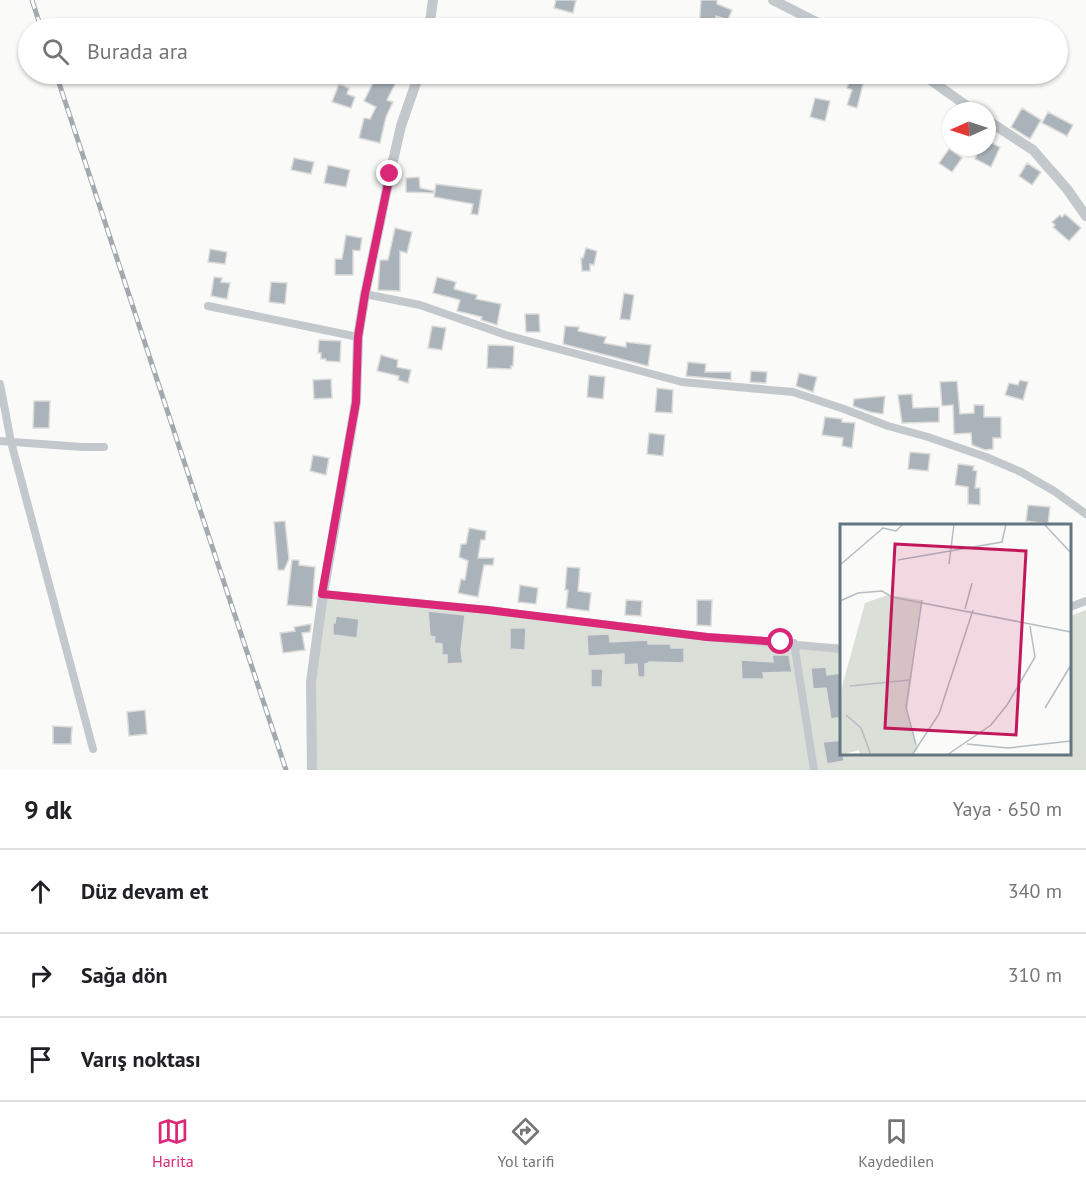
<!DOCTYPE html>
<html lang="tr">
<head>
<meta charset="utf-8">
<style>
	body { margin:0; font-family:"PT Sans",sans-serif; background:#f2f2f2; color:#202124 }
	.compass { position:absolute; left:942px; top:102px; width:54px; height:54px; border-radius:50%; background:#fff; box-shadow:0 2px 4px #0004; rotate:267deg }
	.stop { position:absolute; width:18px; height:18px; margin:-14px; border:4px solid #db2777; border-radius:50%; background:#fff }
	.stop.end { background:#db2777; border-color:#fff; box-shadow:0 2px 6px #0008 }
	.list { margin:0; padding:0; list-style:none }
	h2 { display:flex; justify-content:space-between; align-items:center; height:78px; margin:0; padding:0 24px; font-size:26px }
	h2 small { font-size:20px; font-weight:400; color:#757577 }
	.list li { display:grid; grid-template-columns:39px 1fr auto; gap:18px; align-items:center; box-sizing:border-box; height:84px; padding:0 24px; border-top:2px solid #e0e0e0 }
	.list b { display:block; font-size:22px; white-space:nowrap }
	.list em { font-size:20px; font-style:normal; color:#757577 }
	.icon { flex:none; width:33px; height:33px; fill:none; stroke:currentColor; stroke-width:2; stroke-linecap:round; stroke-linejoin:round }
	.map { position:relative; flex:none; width:1086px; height:770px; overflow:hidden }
	.search { position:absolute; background:#fff; box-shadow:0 2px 4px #0004; left:18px; right:18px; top:18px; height:66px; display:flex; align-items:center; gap:15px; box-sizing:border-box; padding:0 21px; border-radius:33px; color:#757577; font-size:22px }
	.sheet { height:330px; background:#fff }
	nav { display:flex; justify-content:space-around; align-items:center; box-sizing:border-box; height:84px; border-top:2px solid #e0e0e0; background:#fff; font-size:16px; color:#757577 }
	nav a { display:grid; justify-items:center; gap:3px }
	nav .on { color:#db2777 }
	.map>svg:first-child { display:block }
</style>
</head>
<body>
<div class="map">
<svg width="1086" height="770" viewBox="0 0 1086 770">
	<rect width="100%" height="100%" fill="#fafaf8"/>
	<path fill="#dadfd7" d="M 323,594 L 794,643 L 841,644 L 842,754 L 1070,754 L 1070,616 L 1086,610 L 1086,770 L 307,770 Z"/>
	<path fill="#aab3b9" stroke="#dcdcda" stroke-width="1.5" d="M 556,0 L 576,0 L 573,13 L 554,8 Z
		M 701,0 L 717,0 L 717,4 L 732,10 L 728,20 L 716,16 L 715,28 L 699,28 Z
		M 350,74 L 400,74 L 387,100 L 393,102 L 386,117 L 380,143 L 359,138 L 364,118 L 370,119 L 376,107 L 364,101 L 373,83 Z
		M 851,75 L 864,80 L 857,108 L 847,105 L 852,90 L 847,88 Z
		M 339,84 L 349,88 L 347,94 L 355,97 L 351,108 L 332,102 Z
		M 815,98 L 830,101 L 825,121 L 810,117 Z
		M 1022,108 L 1041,120 L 1030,139 L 1011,127 Z
		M 1048,112 L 1073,125 L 1067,136 L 1042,123 Z
		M 987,141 L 1000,147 L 991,167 L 975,159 L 980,147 L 987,147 Z
		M 949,149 L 962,158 L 952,172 L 939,163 Z
		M 294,158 L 314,162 L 311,174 L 291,170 Z
		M 1027,163 L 1041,172 L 1032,185 L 1019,176 Z
		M 328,165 L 350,170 L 346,187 L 324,183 Z
		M 419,177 L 420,188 L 434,191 L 434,193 L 406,192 L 406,178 Z
		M 436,184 L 482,190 L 478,215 L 471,214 L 473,204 L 434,197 Z
		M 1065,214 L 1081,228 L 1069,241 L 1053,227 L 1055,225 L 1052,222 L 1060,215 L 1062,217 Z
		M 395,228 L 412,232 L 407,253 L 400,251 L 400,291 L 378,290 L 380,260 L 388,260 Z
		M 346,235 L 362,238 L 360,251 L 353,250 L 353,275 L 335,275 L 335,259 L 342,259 Z
		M 586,248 L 597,251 L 594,265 L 590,264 L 590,271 L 582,271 L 581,258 L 583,258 Z
		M 210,249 L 227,252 L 225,264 L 208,262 Z
		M 214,277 L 222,278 L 221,282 L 230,283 L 227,299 L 211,296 Z
		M 437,277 L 456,282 L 454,289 L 477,295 L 476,299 L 501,304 L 497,325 L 481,320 L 482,317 L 457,311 L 460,300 L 433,293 Z
		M 271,282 L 287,283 L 285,304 L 269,302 Z
		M 624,293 L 634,295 L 630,320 L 620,319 Z
		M 525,314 L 539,314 L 540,332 L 526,332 Z
		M 432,326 L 446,328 L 442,350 L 428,348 Z
		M 565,326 L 579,327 L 578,331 L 606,337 L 604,343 L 626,347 L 626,342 L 651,345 L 648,366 L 563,344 Z
		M 319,340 L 341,341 L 340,362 L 326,361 L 326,359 L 321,359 L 321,353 L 318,353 Z
		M 488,345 L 514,346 L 513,366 L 511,366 L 511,369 L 487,368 Z
		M 381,355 L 398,360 L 397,367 L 411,370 L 408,383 L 398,380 L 399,376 L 377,371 Z
		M 688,362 L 706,364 L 705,372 L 731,372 L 731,380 L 686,376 Z
		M 751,371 L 767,372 L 766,383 L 750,382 Z
		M 799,373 L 817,377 L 813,392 L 796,386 Z
		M 589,375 L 605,377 L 603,399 L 587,397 Z
		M 331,379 L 332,398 L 314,399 L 313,380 Z
		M 1020,380 L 1028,382 L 1023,400 L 1005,395 L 1009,383 L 1018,385 Z
		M 957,381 L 960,414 L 974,413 L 974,405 L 984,405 L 984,417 L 1001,417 L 1001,438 L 993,438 L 993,449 L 985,450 L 972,445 L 971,433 L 954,434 L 953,405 L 942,406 L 940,382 Z
		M 657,388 L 673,390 L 672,413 L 655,412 Z
		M 912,394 L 913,408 L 939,407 L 939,422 L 902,423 L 898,395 Z
		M 885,396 L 883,414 L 870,412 L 853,406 L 854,399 Z
		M 34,401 L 50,401 L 49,428 L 33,428 Z
		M 825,417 L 842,419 L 842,422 L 855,423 L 852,448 L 842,446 L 843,438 L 822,435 Z
		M 649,433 L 665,435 L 663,456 L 647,454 Z
		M 910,452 L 930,454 L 928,471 L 908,469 Z
		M 313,455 L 329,458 L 326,475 L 310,471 Z
		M 958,464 L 974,466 L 973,470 L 977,471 L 975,488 L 980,488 L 980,505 L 968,504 L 968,487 L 955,485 Z
		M 1028,505 L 1050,507 L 1048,524 L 1026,521 Z
		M 285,521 L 289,559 L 284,570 L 278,570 L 274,522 Z
		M 469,528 L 486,531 L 485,540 L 481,540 L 478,558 L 494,558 L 493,565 L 484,565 L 478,597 L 458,593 L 461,579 L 465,580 L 468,561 L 459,557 L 461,544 L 466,544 Z
		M 292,560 L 299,560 L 299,565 L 315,567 L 312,607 L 287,605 Z
		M 567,567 L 580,568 L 578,591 L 591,593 L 589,611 L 566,608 L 568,590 L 565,590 Z
		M 520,585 L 538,588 L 536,604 L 518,602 Z
		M 626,600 L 642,601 L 641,616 L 625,615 Z
		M 697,600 L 712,600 L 711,626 L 697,625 Z
		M 428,611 L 465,615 L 461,650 L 463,663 L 447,664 L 447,655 L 442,655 L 442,644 L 434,643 L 435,637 L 430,636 Z
		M 336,616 L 359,619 L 357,638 L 333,635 L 333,623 L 335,623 Z
		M 311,624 L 310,632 L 302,633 L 305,650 L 283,653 L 280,633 L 295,631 L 294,627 Z
		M 510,628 L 526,628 L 525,650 L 510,649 Z
		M 609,634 L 610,642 L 648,640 L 648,644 L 671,644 L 671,648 L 684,648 L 684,663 L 649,662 L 649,663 L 645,664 L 645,677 L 638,677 L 637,664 L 624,665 L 624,654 L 588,656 L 587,635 Z
		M 772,655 L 789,655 L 792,672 L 763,673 L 764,679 L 742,679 L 741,660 L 773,662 Z
		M 826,667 L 827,675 L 842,673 L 842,717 L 831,719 L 826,688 L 813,689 L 811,668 Z
		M 591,669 L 603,669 L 602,687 L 591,687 Z
		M 145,710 L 147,734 L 129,736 L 127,712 Z
		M 53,726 L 72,727 L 71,744 L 53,744 Z
		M 842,740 L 842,753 L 843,753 L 844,761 L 827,764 L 823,742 Z"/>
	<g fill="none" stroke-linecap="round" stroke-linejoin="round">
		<path stroke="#c3c8cc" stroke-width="8" d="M 365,294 L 420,305 L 506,335 L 682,382 L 793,392 L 844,409 L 888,426 L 928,437 L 986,457 L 1021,472 L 1054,491 L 1086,514
			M 208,306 L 358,337
			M 0,384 L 11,442 L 93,749
			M 0,441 L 82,447 L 104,447
			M 323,594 L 488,610 L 707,637 L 842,649
			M 1070,607 L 1086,601
			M 794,643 L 814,770"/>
		<path stroke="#c3c8cc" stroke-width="10" d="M 773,0 L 828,28
			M 429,28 L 433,0
			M 922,74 L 974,111
			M 987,120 L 1033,150 L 1067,189 L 1086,216
			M 312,770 L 311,682 L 323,594 L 356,402 L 358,337 L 365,294 L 390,174 L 401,126 L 419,74"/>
		<defs>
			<path id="rail" d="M 32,0 L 41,28
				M 56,74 L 286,770"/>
		</defs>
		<use href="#rail" stroke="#a2aab0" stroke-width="5"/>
		<use href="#rail" stroke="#fff" stroke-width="3" stroke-dasharray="9" stroke-linecap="butt"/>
	</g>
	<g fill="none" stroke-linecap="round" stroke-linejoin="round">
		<path stroke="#db2777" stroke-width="8" d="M 390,174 L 365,294 L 358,337 L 356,402 L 322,594 L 488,610 L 707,637 L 781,642"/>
	</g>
	<g transform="translate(840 524)">
		<rect width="231" height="231" fill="#fafaf8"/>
		<path d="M 48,71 L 82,76 L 67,187 L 78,224 L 73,231 L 20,231 L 19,226 L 0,231 L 0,170 L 25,79 Z" fill="#dadfd7"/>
		<path fill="none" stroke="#b5bdc2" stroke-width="1.5" d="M 204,0 L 231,29M 58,36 L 162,18 L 166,0M 109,40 L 114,0M 0,41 L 43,4 L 56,7 L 63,0M 0,77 L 18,69 L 42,67 L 52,73 L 231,108M 125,85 L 132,59M 10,162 L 69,156M 205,184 L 231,141M 6,191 L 21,204 L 31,231M 127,220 L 168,224 L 231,217M 76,221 L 66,183 L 82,76M 72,231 L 99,190 L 133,86M 107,231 L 151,201 L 167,181 L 195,133 L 190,102"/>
		<path fill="#c2185b" fill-opacity="0.15" stroke="#c2185b" stroke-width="3" d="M 55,20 L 186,27 L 176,211 L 45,204 Z"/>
		<rect width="231" height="231" fill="none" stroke="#657683" stroke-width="3"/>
	</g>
</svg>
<svg class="compass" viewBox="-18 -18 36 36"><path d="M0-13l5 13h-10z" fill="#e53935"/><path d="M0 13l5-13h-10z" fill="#757577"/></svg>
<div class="stop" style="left:781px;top:642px"></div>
<div class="stop end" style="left:390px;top:174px"></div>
<div class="search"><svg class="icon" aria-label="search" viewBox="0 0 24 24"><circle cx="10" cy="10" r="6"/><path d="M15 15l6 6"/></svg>Burada ara</div>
</div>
<section class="sheet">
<h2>9 dk<small>Yaya · 650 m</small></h2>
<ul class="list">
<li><svg class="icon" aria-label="ahead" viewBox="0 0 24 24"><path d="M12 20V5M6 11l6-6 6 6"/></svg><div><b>Düz devam et</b></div><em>340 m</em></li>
<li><svg class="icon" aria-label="right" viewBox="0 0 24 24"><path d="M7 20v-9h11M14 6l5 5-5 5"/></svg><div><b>Sağa dön</b></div><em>310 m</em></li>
<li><svg class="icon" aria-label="arrive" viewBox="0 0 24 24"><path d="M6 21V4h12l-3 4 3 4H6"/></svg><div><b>Varış noktası</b></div></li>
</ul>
</section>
<nav>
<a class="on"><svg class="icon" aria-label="map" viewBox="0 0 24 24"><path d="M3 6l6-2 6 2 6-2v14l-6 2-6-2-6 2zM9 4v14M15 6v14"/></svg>Harita</a>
<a><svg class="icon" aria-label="directions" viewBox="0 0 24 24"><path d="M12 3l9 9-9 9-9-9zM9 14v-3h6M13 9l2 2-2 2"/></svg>Yol tarifi</a>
<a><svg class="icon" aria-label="saved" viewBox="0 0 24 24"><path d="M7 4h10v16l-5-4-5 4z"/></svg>Kaydedilen</a>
</nav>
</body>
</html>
